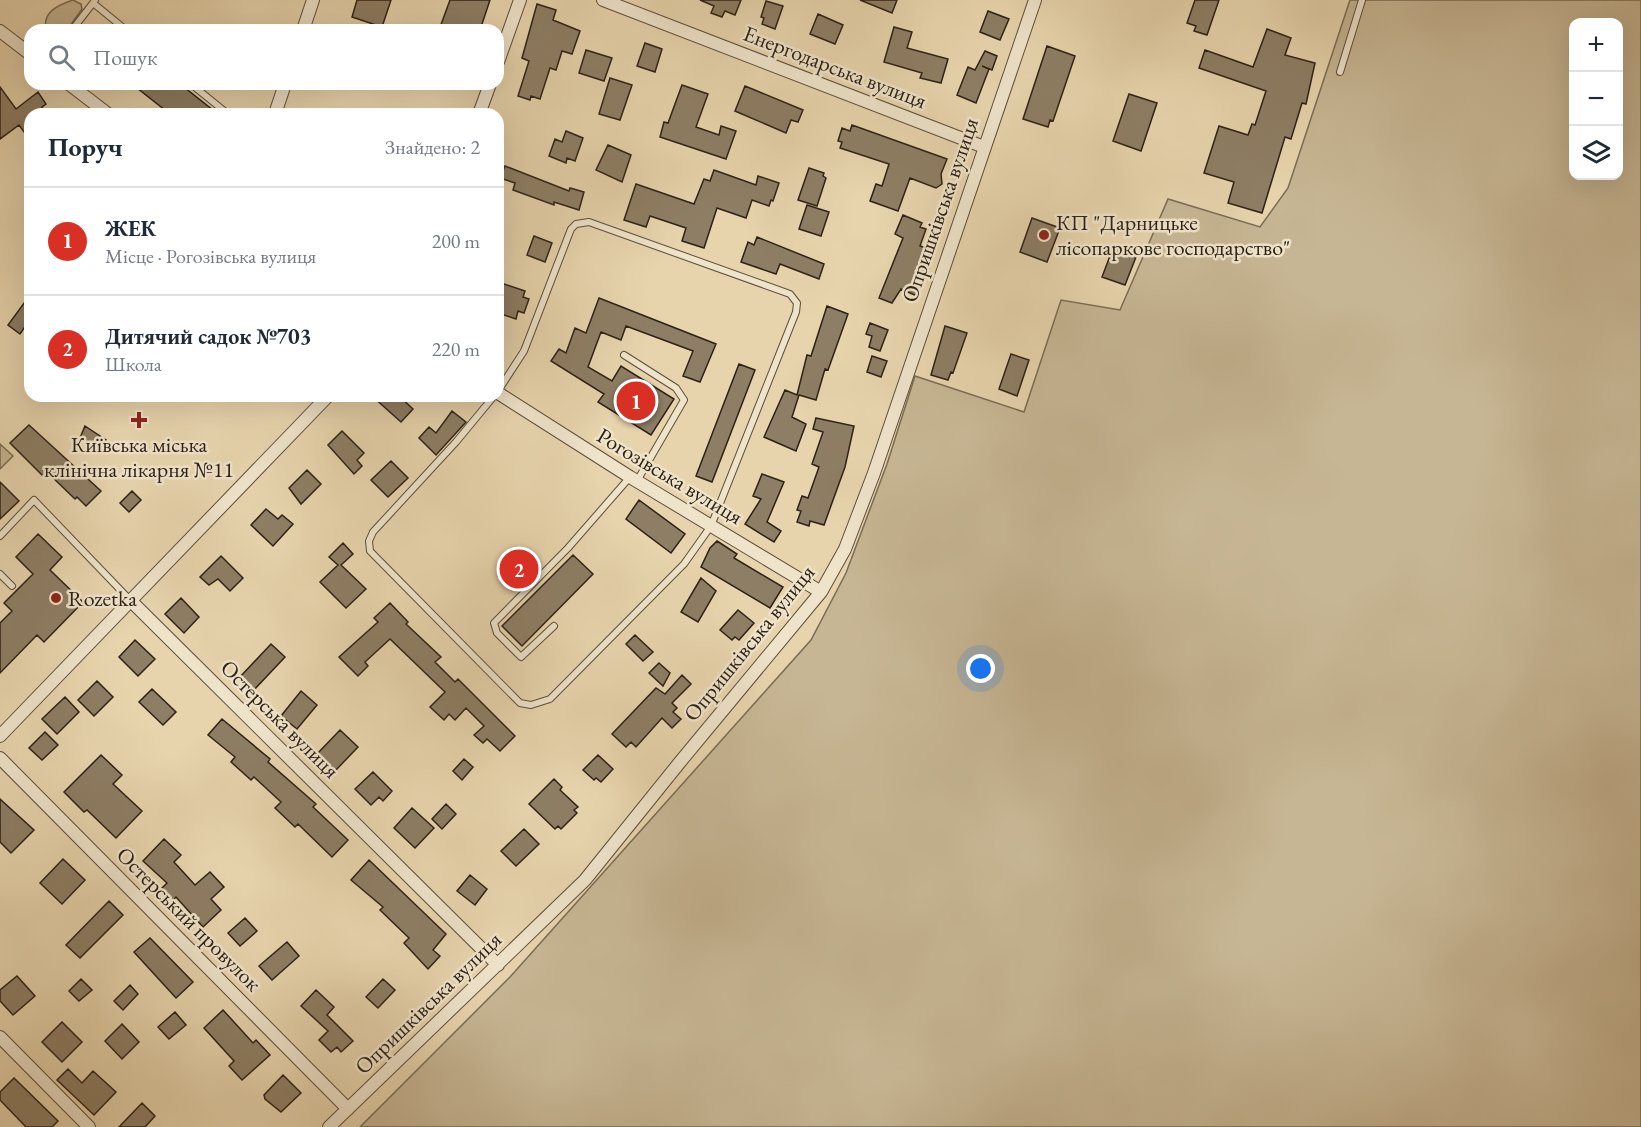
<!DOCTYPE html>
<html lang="uk">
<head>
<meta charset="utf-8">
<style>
	body { margin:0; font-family:"EB Garamond",serif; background:#f6f6f7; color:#1f2937 }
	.controls { position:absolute; right:18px; top:18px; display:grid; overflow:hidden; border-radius:12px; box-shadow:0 6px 24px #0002 }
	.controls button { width:54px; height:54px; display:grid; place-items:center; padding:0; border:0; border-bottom:2px solid #e0e1e3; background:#fff; color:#1f2937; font:30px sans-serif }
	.you { position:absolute; left:981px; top:669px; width:21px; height:21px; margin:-15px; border:4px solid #fff; border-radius:50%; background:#1a73e8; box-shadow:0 0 0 9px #1a73e833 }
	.badge { display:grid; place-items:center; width:39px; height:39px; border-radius:50%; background:#d93025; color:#fff; font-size:20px; font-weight:700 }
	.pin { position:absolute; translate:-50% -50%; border:3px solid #fff; box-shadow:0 2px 6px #0006 }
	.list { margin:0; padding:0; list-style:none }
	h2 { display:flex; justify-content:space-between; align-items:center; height:78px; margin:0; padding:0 24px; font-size:26px }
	h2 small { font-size:20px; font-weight:400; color:#747a83 }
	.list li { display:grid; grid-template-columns:39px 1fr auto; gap:18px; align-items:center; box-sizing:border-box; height:108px; padding:0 24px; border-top:2px solid #e0e1e3 }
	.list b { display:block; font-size:22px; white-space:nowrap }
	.list p { margin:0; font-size:20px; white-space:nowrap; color:#747a83 }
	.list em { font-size:20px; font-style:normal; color:#747a83 }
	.icon { flex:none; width:33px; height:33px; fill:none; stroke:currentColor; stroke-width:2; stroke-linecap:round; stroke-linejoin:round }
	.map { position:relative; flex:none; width:1641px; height:1127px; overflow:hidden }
	.search { position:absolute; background:#fff; box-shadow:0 6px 24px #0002; left:24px; top:24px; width:480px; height:66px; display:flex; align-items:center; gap:15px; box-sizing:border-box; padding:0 21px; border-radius:18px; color:#747a83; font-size:22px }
	.panel { position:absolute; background:#fff; box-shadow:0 6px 24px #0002; left:24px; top:108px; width:480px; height:294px; border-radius:18px }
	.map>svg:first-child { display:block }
</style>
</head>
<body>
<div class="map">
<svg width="1641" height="1127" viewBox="0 0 1641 1127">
	<rect width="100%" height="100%" fill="#e7d4ad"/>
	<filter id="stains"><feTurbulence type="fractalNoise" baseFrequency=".00333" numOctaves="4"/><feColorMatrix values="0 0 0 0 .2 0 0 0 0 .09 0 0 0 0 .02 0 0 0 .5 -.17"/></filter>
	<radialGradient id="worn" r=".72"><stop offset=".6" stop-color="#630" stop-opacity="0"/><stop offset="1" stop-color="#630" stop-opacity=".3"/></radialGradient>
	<path fill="#c7b694" stroke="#7a6c56" stroke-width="1.5" fill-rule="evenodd" d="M 73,0 L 81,4 L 82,9 L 67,30 L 46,30 C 42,12 58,5 73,0 Z
		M 1350,0 L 1641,0 L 1641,1127 L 360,1127 L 510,977 L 811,640 L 846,573 L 887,464 L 915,376 L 1024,412 L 1061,300 L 1120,310 L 1168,199 L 1260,227 L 1288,188 ZM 1574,22 L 1618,22 L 1618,176 L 1574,176 Z
		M 0,444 L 13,456 L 0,469 Z"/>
	<path fill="#8e7e65" stroke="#2d2117" stroke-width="1.5" d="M 357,0 L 391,0 L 382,27 L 352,17 Z
		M 450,0 L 490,0 L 480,30 L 439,30 Z
		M 700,0 L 741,0 L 735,15 L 725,11 L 722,17 L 711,13 L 714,6 Z
		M 860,0 L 897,0 L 892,13 Z
		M 1195,0 L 1219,0 L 1207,35 L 1194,31 L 1196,26 L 1187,23 Z
		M 766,1 L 783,6 L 775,29 L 762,24 L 764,18 L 761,17 Z
		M 537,4 L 556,10 L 553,20 L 580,31 L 572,54 L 562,51 L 556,70 L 550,68 L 540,99 L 531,96 L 530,100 L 518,96 L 529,61 L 522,58 Z
		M 988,11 L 1009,19 L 1000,40 L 980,32 Z
		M 818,14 L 843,25 L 835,44 L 810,34 Z
		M 894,27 L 912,32 L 907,48 L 948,59 L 941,83 L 920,78 L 922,73 L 884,62 Z
		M 1267,29 L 1291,38 L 1285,55 L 1315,63 L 1306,104 L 1302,103 L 1291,139 L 1285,137 L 1262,213 L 1228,203 L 1234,182 L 1204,173 L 1219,126 L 1248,135 L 1252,124 L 1255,125 L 1266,91 L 1199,68 L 1205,50 L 1253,67 Z
		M 645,43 L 662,49 L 655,72 L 637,66 Z
		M 1047,46 L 1075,56 L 1053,121 L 1050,120 L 1048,127 L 1023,119 Z
		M 586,50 L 612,58 L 604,81 L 579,73 Z
		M 985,51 L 997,56 L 992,70 L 982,66 L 989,69 L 976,103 L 957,95 L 968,67 L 975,70 Z
		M 610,78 L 632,85 L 620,120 L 599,114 Z
		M 132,84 L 180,84 L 218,114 L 170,114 Z
		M 682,85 L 708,94 L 696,127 L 719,135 L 721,126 L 736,131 L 726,159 L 660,137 L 664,122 L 668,123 Z
		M 745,86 L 803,110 L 798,122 L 791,120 L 786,133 L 735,111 Z
		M 0,87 L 16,109 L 38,92 L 46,104 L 42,107 L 47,114 L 30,114 L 30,140 L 19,125 L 0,139 Z
		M 1129,94 L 1157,103 L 1141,151 L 1113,141 Z
		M 852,125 L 947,159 L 941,174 L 942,184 L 936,188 L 910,178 L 898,211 L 870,201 L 876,184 L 882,186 L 889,164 L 840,148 L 842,142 L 838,141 L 842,128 L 850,131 Z
		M 566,131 L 583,138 L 575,161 L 567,158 L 566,163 L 549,156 L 555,139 L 562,142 Z
		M 608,145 L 631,155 L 622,182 L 596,170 Z
		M 505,166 L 569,191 L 570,188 L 584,192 L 579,210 L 554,202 L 554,205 L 513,190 L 515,183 L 500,178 Z
		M 809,168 L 824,173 L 823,176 L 826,178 L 817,206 L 798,200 Z
		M 714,170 L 756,185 L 758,176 L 779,183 L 773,201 L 771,200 L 769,206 L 752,200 L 746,218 L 717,208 L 704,248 L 682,241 L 686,228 L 650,216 L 646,227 L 624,220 L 636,184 L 694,204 L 704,179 L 710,181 Z
		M 807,205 L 829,212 L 821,236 L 799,229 Z
		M 903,215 L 922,223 L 920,227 L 926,229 L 920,246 L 930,249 L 924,266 L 929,268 L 917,296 L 901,289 L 892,303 L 879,298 L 903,238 L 895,234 Z
		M 1032,218 L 1060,228 L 1047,262 L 1020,252 Z
		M 534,236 L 552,243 L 545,262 L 527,255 Z
		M 757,237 L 824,264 L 819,279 L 780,264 L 776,274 L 741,262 L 748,242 L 754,245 Z
		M 1113,248 L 1136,257 L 1125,285 L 1102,277 Z
		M 498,282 L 525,291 L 523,297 L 529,299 L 524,313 L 518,311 L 516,319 L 498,313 Z
		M 30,295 L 30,332 L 24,328 L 20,334 L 8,325 Z
		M 599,298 L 716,344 L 700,382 L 683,376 L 693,351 L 626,326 L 621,340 L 601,332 L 588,367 L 612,381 L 621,366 L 674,399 L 651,435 L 598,402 L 604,394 L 551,361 L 559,349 L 566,353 L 575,328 L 586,333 Z
		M 827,306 L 848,314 L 828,370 L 825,369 L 816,400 L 799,395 L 792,417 L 806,424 L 796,451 L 764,437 L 785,390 L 797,395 L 807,355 L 811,356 Z
		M 870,323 L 888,330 L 880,351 L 869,347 L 872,336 L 866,334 Z
		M 945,326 L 967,333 L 953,373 L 951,372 L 948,380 L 931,375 Z
		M 1011,354 L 1029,360 L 1017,396 L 999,389 Z
		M 872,356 L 887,361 L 881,377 L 867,372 Z
		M 739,364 L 755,370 L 712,482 L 696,476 Z
		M 372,396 L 399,396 L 413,409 L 401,422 Z
		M 452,411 L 466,422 L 436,455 L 419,438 L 429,427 L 436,433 Z
		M 816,418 L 854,426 L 845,467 L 824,525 L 810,521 L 809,526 L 797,522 L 801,511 L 797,510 L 802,496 L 808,498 L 819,467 L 812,464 L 823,432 L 813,429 Z
		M 29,425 L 101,491 L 86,506 L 77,497 L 75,499 L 49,474 L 45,478 L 10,443 Z
		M 85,426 L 106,440 L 99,451 L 80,438 Z
		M 342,431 L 364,453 L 357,460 L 362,466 L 354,474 L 328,445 Z
		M 391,461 L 408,478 L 388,497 L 371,480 Z
		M 307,470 L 321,484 L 301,504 L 289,488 Z
		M 762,474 L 784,482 L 767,522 L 781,531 L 774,542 L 745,524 L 761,499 L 753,496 Z
		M 0,482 L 19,501 L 0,519 Z
		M 132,491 L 141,500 L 129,512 L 120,503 Z
		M 639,500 L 685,534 L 671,553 L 626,519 Z
		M 266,509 L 278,519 L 282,515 L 293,524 L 273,546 L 251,525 Z
		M 38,534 L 62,557 L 50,570 L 83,602 L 44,642 L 37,635 L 0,673 L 0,623 L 12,611 L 4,603 L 33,574 L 16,557 Z
		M 717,541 L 737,554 L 734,558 L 783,587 L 770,608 L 701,567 L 710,548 Z
		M 343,543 L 353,554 L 341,565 L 366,589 L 346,608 L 320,582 L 338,565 L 329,557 Z
		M 573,555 L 593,574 L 522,646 L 502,626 Z
		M 221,556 L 243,578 L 230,591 L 218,579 L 209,585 L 200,577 Z
		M 701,578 L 716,591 L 698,622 L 681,612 Z
		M 181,598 L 199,617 L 184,633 L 165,614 Z
		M 390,603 L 408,622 L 406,624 L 441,657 L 435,662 L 455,682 L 458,679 L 515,736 L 500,751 L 487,739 L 483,743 L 474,735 L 484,726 L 466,708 L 455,720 L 449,714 L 444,720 L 430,707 L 445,692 L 390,639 L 365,662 L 368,666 L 358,676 L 339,657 L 378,622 L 374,618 Z
		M 738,610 L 754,623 L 739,640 L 735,637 L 732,640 L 720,630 Z
		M 635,635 L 653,652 L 643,661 L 626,644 Z
		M 135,640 L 155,659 L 138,676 L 119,657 Z
		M 271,644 L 285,657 L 252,692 L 239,678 Z
		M 659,663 L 670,673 L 663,686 L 649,673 Z
		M 682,675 L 691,684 L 672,703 L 677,708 L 673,712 L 681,719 L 672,728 L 662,718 L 636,747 L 631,742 L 626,747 L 612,734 L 656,688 L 665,694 Z
		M 97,681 L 113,697 L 94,716 L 78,700 Z
		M 152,689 L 176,712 L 163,725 L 139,702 Z
		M 301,691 L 317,705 L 297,729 L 281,716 Z
		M 65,697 L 79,712 L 57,734 L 42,719 Z
		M 222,719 L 270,759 L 268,762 L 316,804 L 313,807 L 348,840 L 332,857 L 298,824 L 295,827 L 275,808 L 281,802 L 254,777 L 251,780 L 231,762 L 235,757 L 208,735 Z
		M 340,730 L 358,747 L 335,771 L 317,754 Z
		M 45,732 L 58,745 L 42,760 L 29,748 Z
		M 101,755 L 122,775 L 113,784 L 142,811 L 116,838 L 87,810 L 84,812 L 64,792 Z
		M 598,755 L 613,769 L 601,782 L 596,778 L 594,780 L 583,770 Z
		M 464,759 L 473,767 L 462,780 L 453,771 Z
		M 373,772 L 392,791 L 383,801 L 379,797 L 371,805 L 355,789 Z
		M 554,779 L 562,787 L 560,790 L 578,807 L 574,810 L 577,813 L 561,829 L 558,826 L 555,829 L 529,804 Z
		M 0,799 L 34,830 L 11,853 L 0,842 Z
		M 446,804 L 456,814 L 442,829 L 432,819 Z
		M 412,808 L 434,828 L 415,848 L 394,828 Z
		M 524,829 L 539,844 L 516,866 L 501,851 Z
		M 164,839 L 181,855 L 174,862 L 195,885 L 210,872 L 224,887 L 211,899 L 221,910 L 203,927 L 176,897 L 173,900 L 162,888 L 167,883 L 143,861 Z
		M 63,859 L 85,880 L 62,904 L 40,883 Z
		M 369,860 L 446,934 L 433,950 L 440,956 L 428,969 L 404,943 L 409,938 L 380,910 L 383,907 L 351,880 Z
		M 470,875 L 487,889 L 475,905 L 457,891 Z
		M 109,901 L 123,915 L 80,958 L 66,945 Z
		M 245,918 L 257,931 L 240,946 L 228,933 Z
		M 150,938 L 193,982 L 176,998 L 134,952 Z
		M 287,942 L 299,956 L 272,980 L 259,966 Z
		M 17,976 L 35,996 L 13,1015 L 0,1001 L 0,990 Z
		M 81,979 L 92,990 L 79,1001 L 69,991 Z
		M 383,979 L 395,990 L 378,1008 L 366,997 Z
		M 130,985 L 138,994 L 123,1010 L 114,1001 Z
		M 316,990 L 334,1007 L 327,1015 L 353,1041 L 341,1052 L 337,1047 L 331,1052 L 319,1040 L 328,1031 L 301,1006 Z
		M 223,1010 L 253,1043 L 256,1040 L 270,1055 L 242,1080 L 229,1066 L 234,1061 L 204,1028 Z
		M 175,1012 L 186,1025 L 169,1039 L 158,1027 Z
		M 62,1022 L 82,1042 L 62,1062 L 42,1042 Z
		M 122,1024 L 139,1042 L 122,1059 L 105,1041 Z
		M 68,1069 L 82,1083 L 93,1071 L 116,1092 L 94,1115 L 57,1080 Z
		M 283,1075 L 301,1093 L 281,1112 L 265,1099 L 264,1095 Z
		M 14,1078 L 58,1121 L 52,1127 L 26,1127 L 0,1100 L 0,1092 Z
		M 142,1103 L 155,1116 L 145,1127 L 119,1127 Z"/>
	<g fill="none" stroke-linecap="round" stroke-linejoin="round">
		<defs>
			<path id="lane" d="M 95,0 L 93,3 L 126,30
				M 72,30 L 93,3
				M 1340,72 L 1362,0
				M 191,84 L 228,114
				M 624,355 L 676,388 L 684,400 L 637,481
				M 494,396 L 456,442 L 373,532 L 369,541 L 370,551 L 520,703 L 531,705 L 550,699 L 684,564 L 711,526 L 796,312 L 797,303 L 790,294 L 589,222 L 576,224 L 571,229 L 524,351 L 498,391
				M 0,536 L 34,500 L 131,601
				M 0,574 L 12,586
				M 554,626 L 521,657 L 497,633 L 494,623 L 568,548 L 630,477"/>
			<path id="street" d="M 603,0 L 984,147
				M 303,30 L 313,0
				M 0,31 L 30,54
				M 498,62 L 520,0
				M 69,84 L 108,114
				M 275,114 L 285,84
				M 479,114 L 490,84
				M 498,393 L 630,477 L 821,592
				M 131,601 L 498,965
				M 0,736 L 328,396
				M 0,758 L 348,1109
				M 0,1037 L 89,1127
				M 329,1127 L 585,880 L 680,762 L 821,592 L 845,549 L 874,473 L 1035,0"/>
		</defs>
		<use href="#lane" stroke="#5c4e3c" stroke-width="8"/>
		<use href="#street" stroke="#5c4e3c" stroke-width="14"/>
		<use href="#lane" stroke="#efe3ca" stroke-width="6"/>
		<use href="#street" stroke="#efe3ca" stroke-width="12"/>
	</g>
	<g fill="#8f2418" stroke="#efe3ca" stroke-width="2">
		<circle cx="1044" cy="235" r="6"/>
		<path d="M136 411h6v6h6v6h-6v6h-6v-6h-6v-6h6z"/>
		<circle cx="56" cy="598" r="6"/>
	</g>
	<g text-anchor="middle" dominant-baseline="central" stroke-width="5" stroke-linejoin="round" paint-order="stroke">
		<g font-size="22" fill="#2d2117" stroke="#efe3ca">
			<text transform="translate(835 67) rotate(21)">Енергодарська вулиця</text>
			<text transform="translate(940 210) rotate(-71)">Опришківська вулиця</text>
			<text transform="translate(670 476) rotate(31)">Рогозівська вулиця</text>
			<text transform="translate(749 643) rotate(-51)">Опришківська вулиця</text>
			<text transform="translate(280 719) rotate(45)">Остерська вулиця</text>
			<text transform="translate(189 919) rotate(45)">Остерський провулок</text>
			<text transform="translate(428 1003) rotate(-44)">Опришківська вулиця</text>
		</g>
		<g font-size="22" fill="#2d2117" stroke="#efe3ca" text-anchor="start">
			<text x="1056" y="222">КП "Дарницьке<tspan x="1056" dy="25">лісопаркове господарство"</tspan></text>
			<text x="139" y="444" text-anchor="middle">Київська міська<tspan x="139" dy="25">клінічна лікарня №11</tspan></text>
			<text x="68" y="598">Rozetka</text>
		</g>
	</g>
	<rect width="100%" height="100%" filter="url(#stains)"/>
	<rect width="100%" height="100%" fill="url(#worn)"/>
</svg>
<div class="controls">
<button>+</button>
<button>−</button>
<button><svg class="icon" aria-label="layers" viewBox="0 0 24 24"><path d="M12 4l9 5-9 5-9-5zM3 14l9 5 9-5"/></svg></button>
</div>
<div class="you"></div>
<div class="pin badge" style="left:636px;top:401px">1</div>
<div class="pin badge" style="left:519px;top:569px">2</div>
<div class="search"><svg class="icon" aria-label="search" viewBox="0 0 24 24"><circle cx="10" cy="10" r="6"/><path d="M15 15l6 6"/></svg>Пошук</div>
<section class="panel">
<h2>Поруч<small>Знайдено: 2</small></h2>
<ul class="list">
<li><span class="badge">1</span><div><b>ЖЕК</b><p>Місце · Рогозівська вулиця</p></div><em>200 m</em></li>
<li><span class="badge">2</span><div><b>Дитячий садок №703</b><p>Школа</p></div><em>220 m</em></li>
</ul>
</section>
</div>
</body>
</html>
